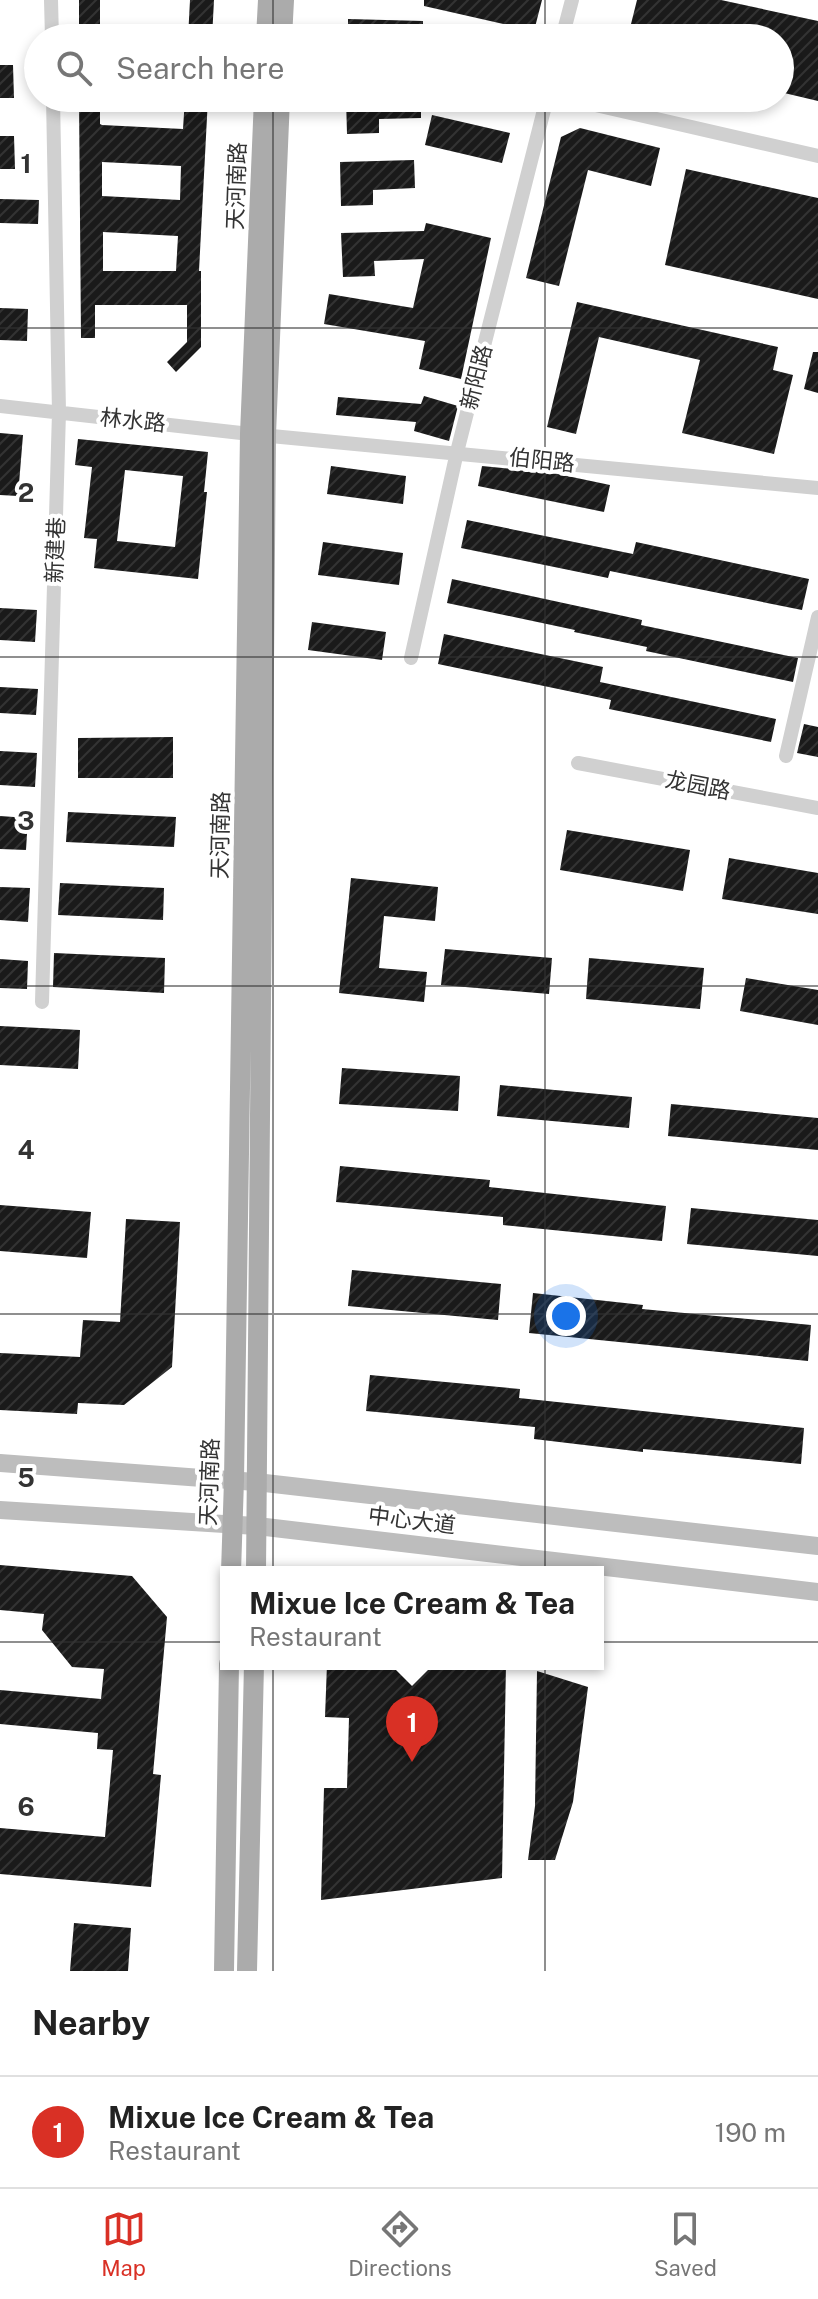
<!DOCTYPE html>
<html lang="en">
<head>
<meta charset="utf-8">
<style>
	body { margin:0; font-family:"Public Sans","Noto Sans SC",sans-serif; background:#f6f6f6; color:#222 }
	.you { position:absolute; left:566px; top:1316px; width:28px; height:28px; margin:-20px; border:6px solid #fff; border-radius:50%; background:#1a73e8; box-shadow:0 0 0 12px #1a73e833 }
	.badge { display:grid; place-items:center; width:52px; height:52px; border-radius:50%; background:#d93025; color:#fff; font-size:26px; font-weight:700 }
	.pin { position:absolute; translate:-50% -66px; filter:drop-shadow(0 2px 4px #0008) }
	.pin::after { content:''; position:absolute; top:42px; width:28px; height:24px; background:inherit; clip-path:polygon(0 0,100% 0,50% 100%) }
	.popup { position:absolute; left:220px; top:1566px; width:384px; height:104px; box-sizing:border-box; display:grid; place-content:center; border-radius:0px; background:#fff; filter:drop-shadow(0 2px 6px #0005); font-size:26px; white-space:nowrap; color:#767676 }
	.popup b { font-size:30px; color:#222 }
	.popup::after { content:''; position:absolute; left:50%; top:100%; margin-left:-16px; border:16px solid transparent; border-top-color:#fff }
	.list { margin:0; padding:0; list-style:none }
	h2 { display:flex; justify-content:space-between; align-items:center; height:104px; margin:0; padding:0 32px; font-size:34px }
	h2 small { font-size:26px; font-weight:400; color:#767676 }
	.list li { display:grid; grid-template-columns:52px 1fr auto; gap:24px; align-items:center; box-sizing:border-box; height:112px; padding:0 32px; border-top:2px solid #e0e0e0 }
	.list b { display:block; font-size:30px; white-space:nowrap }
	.list p { margin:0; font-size:26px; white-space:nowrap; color:#767676 }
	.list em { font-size:26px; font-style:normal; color:#767676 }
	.icon { flex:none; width:44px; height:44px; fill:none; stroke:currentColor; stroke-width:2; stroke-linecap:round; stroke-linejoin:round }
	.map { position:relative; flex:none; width:818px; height:1971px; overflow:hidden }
	.search { position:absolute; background:#fff; box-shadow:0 4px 12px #0003; left:24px; right:24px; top:24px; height:88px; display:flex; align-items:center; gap:20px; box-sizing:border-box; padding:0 28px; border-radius:44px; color:#767676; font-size:30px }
	.sheet { height:216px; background:#fff }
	nav { display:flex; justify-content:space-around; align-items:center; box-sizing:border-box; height:112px; border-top:2px solid #e0e0e0; background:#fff; font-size:22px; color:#767676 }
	nav a { display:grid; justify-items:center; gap:4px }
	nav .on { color:#d93025 }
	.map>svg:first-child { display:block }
</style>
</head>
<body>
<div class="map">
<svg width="818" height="1971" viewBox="0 0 818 1971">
	<defs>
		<pattern id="building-hatch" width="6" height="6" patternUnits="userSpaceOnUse" patternTransform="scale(2)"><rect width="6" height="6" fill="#1a1a1a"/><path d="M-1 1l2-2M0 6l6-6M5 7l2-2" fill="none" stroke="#333"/></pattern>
	</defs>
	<rect width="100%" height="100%" fill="#fff"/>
	<path fill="url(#building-hatch)" fill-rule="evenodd" d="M 79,0 L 100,0 L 100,38 L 79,38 Z
		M 190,0 L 214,0 L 212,38 L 188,38 Z
		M 424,0 L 542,0 L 534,31 L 424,6 Z
		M 637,0 L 721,0 L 818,21 L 818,101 L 780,92 L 780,38 L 641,38 L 631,24 Z
		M 348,19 L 423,21 L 423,38 L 348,38 Z
		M 0,65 L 13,65 L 14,98 L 0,98 Z
		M 79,98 L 100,98 L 100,124 L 102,125 L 183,129 L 185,98 L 208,98 L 199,271 L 201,271 L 201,347 L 176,372 L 167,362 L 187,342 L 187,305 L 95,305 L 95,338 L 81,338 ZM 102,162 L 181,166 L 180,200 L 102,196 ZM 103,232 L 178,236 L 176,271 L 103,271 Z
		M 346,98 L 421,98 L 421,118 L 379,119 L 379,133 L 347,134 Z
		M 432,115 L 510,133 L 502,163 L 425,145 Z
		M 580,128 L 660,148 L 651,186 L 588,170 L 559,286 L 526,278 L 561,137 Z
		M 0,136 L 14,136 L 15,169 L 0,169 Z
		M 414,160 L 415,188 L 373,190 L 373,205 L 341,206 L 340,162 Z
		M 686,169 L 818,198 L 818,299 L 665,265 Z
		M 0,199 L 39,200 L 38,224 L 0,223 Z
		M 426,223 L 491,238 L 461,379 L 419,369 L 425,341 L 324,324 L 329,294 L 413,308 L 424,259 L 374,261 L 375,276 L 343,277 L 341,233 L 424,231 Z
		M 577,302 L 778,347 L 773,370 L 793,375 L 774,454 L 682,433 L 700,360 L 599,337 L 576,434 L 547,427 Z
		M 0,308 L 28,309 L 27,341 L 0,340 Z
		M 813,352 L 818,352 L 818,393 L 804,389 Z
		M 424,396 L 458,406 L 449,441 L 414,431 L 416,422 L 336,415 L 338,397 L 421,404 Z
		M 0,433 L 23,435 L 18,496 L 0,495 Z
		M 78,439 L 208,452 L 204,492 L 207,492 L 198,579 L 94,568 L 97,539 L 84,538 L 92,467 L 75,465 ZM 125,470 L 183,476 L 175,547 L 117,541 Z
		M 331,466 L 406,476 L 403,504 L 327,494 Z
		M 482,466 L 553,473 L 610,485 L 604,512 L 478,486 Z
		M 467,520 L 633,554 L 636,542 L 809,579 L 802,610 L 610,571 L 608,578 L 461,548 Z
		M 323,542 L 403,553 L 399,585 L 318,575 Z
		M 452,579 L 642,620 L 641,625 L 798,658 L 793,682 L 646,651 L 647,647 L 574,632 L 575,630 L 447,603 Z
		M 0,608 L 37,610 L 35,642 L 0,640 Z
		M 312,622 L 386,632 L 382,660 L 308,650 Z
		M 444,634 L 603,667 L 600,682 L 776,719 L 771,742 L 609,709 L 611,700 L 438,664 Z
		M 0,687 L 38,689 L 36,715 L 0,713 Z
		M 804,724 L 818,727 L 818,757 L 797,753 Z
		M 173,737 L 173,778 L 78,778 L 78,738 Z
		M 0,751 L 37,753 L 35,787 L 0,785 Z
		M 68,812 L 176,817 L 174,847 L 66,842 Z
		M 0,816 L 28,818 L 26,850 L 0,849 Z
		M 567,830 L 690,850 L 683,891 L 560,870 Z
		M 729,858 L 818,873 L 818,914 L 722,899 Z
		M 351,878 L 438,887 L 435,921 L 384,916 L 379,968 L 427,972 L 424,1002 L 339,993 Z
		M 60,883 L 164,888 L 163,920 L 58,915 Z
		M 0,887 L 30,888 L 28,922 L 0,920 Z
		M 445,949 L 552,958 L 549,994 L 441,985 Z
		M 54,953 L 165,958 L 164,993 L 53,987 Z
		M 589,958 L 704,968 L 700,1009 L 586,999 Z
		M 0,959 L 28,961 L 27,989 L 0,988 Z
		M 746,978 L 818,990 L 818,1025 L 740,1011 Z
		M 0,1026 L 80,1030 L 78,1069 L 0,1065 Z
		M 342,1068 L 460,1076 L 458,1111 L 339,1104 Z
		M 500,1085 L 632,1097 L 629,1128 L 497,1116 Z
		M 671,1104 L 818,1118 L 818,1150 L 668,1136 Z
		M 340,1166 L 490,1180 L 489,1187 L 666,1206 L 662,1241 L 503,1225 L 503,1217 L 336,1202 Z
		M 0,1205 L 91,1212 L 87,1258 L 0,1251 Z
		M 691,1208 L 818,1220 L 818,1256 L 687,1244 Z
		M 126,1219 L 180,1222 L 172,1367 L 124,1405 L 78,1403 L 77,1414 L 0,1410 L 0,1353 L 80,1357 L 83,1320 L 120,1322 Z
		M 352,1270 L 501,1284 L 498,1320 L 348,1306 Z
		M 533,1293 L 643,1305 L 642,1309 L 811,1325 L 808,1361 L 529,1333 Z
		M 370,1375 L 520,1389 L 519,1398 L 804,1428 L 801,1464 L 643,1449 L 643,1452 L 534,1439 L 535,1427 L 366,1411 Z
		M 0,1565 L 132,1576 L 167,1617 L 153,1774 L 161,1775 L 151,1887 L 0,1874 L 0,1828 L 105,1837 L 113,1750 L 97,1749 L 98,1733 L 0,1724 L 0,1690 L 101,1699 L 104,1669 L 72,1667 L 42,1630 L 44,1614 L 0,1610 Z
		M 327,1664 L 506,1664 L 502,1878 L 321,1900 L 324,1788 L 347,1788 L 349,1718 L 325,1717 Z
		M 537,1671 L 588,1687 L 573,1802 L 555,1860 L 528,1860 L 535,1806 Z
		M 74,1923 L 131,1928 L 128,1971 L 70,1971 Z"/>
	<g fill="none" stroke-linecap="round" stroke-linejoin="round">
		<path stroke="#d0d0d0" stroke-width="14" d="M 51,0 L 52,38
			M 562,38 L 572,0
			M 565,98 L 818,156
			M 0,406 L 250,434 L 818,488
			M 411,658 L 457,452 L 547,98
			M 786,756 L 818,617
			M 578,763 L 818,808
			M 42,1002 L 59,412 L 53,98"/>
		<path stroke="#bdbdbd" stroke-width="18" d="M 0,1463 L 256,1482 L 818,1546
			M 0,1510 L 257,1526 L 818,1592"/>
		<path stroke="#ababab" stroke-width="20" d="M 266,38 L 268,0
			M 282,38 L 284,0
			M 231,1572 L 234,1480 L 250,434 L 264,98
			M 256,1572 L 266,434 L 280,98
			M 224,1971 L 229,1664
			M 247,1971 L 254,1664"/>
	</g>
	<path fill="none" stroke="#333" stroke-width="2" stroke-opacity="0.55" d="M 273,0 L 273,38M 545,0 L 545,38M 273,98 L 273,1971M 545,98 L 545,1971M 0,328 L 818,328M 0,657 L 818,657M 0,986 L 818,986M 0,1314 L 818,1314M 0,1642 L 818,1642"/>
	<g text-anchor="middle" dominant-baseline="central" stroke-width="8" stroke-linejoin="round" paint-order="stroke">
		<g font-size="22" fill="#333" stroke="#fff">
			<text transform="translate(236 186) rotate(-88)">天河南路</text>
			<text transform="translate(476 377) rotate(-76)">新阳路</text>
			<text transform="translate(133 420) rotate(6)">林水路</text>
			<text transform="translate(542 460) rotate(6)">伯阳路</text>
			<text transform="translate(55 550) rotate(-88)">新建巷</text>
			<text transform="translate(698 785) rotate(11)">龙园路</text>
			<text transform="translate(220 835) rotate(-89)">天河南路</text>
			<text transform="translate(209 1482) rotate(-88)">天河南路</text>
			<text transform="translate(412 1520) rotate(7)">中心大道</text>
		</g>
	</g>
	<g font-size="26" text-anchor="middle" font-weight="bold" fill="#333" stroke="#fff" stroke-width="8" stroke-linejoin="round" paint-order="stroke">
		<text x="26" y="173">1</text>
		<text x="26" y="502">2</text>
		<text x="26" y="830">3</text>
		<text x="26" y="1159">4</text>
		<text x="26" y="1487">5</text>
		<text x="26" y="1816">6</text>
	</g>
</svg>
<div class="you"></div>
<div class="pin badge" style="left:412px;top:1762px">1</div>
<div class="popup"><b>Mixue Ice Cream &amp; Tea</b>Restaurant</div>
<div class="search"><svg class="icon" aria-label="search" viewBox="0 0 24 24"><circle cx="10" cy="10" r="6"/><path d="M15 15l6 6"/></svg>Search here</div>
</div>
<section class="sheet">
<h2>Nearby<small></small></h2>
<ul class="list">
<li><span class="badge">1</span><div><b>Mixue Ice Cream &amp; Tea</b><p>Restaurant</p></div><em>190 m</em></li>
</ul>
</section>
<nav>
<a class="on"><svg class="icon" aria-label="map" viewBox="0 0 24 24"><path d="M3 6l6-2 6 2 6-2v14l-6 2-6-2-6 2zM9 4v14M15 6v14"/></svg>Map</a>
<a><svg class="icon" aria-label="directions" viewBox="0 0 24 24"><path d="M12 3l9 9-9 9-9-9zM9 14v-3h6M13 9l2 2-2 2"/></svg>Directions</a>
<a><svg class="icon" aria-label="saved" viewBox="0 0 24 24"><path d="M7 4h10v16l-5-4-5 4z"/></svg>Saved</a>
</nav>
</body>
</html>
